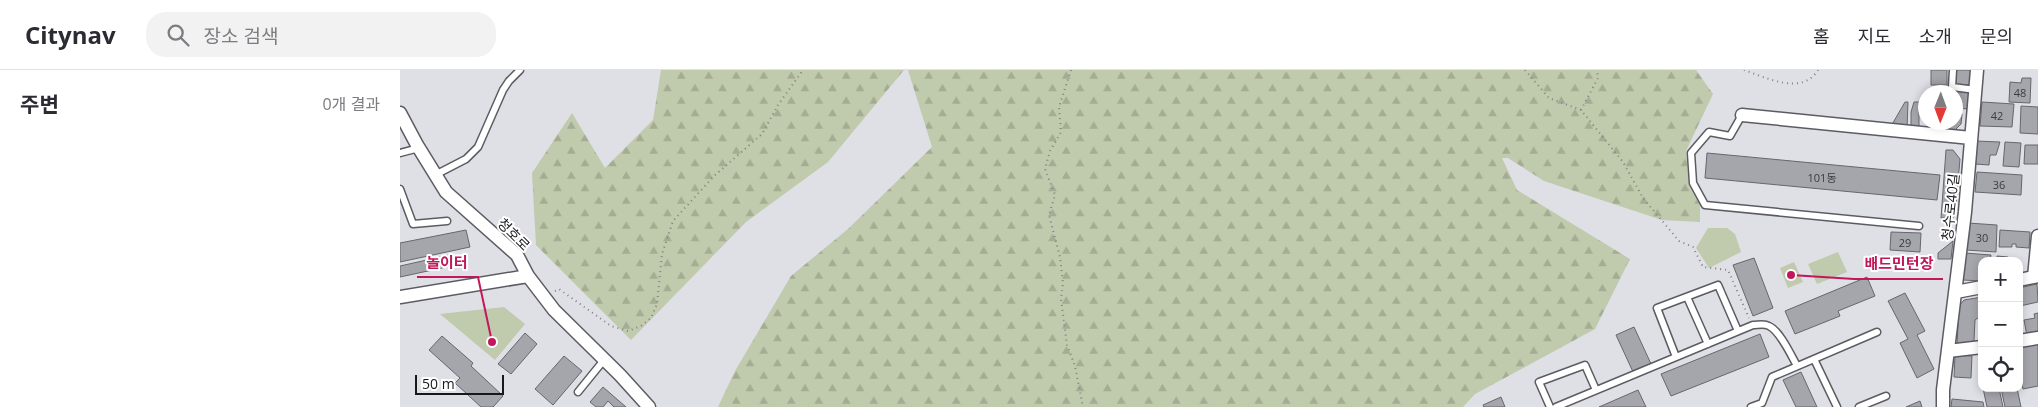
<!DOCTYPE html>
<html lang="ko">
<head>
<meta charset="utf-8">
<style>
	body { margin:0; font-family:"Open Sans","Noto Sans KR",sans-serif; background:#f2f2f3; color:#2b2b33 }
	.controls { position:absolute; right:15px; bottom:15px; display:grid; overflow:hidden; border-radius:10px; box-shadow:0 2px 8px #0003 }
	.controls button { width:45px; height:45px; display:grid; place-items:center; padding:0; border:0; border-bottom:1px solid #e1e1e2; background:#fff; color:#2b2b33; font:25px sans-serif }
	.compass { position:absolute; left:1518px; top:15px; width:45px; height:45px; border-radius:50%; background:#fff; box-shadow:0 2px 8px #0003; rotate:181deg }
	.scale { position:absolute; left:15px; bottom:12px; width:89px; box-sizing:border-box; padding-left:5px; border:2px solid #18181a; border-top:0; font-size:14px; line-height:18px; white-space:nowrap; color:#18181a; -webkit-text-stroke:4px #fff; paint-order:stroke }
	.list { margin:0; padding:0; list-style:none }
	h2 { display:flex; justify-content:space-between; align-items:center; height:65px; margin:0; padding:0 20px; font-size:21px }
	h2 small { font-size:16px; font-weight:400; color:#7c7c81 }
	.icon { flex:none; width:28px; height:28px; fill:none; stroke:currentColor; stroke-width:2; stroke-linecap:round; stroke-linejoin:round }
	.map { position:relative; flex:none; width:1638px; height:337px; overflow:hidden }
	header { display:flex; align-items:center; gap:30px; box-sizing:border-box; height:70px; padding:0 25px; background:#fff; border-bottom:1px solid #e1e1e2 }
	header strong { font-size:24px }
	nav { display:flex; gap:28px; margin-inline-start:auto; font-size:18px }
	.search { width:350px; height:45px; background:#f2f2f3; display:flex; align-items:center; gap:12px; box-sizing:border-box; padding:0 18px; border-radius:20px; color:#7c7c81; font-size:19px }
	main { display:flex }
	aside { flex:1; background:#fff }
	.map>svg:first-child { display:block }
</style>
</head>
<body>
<header>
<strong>Citynav</strong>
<div class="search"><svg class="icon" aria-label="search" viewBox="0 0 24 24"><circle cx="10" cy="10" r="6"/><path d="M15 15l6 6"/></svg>장소 검색</div>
<nav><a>홈</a><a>지도</a><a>소개</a><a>문의</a></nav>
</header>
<main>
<aside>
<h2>주변<small>0개 결과</small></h2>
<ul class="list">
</ul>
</aside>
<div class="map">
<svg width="1638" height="337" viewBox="0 0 1638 337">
	<defs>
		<pattern id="forest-firs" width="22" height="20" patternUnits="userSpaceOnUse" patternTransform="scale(1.25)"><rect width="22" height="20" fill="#c0caac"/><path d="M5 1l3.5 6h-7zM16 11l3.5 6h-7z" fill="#a4ad93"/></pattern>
	</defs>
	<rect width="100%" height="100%" fill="#dfdfe6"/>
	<path fill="#c0caac" d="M 1308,158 L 1327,158 L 1335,164 L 1341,182 L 1309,198 L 1296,178 Z
		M 1438,182 L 1447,202 L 1417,214 L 1408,194 Z
		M 1394,192 L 1403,212 L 1388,218 L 1380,198 Z
		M 104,237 L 125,254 L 95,290 L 40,244 Z"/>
	<path fill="url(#forest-firs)" d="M 261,0 L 504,0 L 428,92 L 346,152 L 231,270 L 136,175 L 132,103 L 172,43 L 205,98 L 253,50 Z
		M 508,0 L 1296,0 L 1313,24 L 1286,81 L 1289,116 L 1300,135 L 1300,152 L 1262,150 L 1144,111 L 1108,88 L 1102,88 L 1117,120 L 1230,189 L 1195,259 L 1075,324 L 1063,337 L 318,337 L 335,301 L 391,206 L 448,159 L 532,77 Z"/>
	<path fill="#a5a5ac" stroke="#66666d" d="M 1531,0 L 1547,0 L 1547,15 L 1531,15 Z
		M 1556,0 L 1571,0 L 1571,15 L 1556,15 Z
		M 1622,8 L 1631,8 L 1630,33 L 1609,32 L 1610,12 L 1621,13 Z
		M 1554,21 L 1569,22 L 1568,39 L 1556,38 Z
		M 1505,32 L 1508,32 L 1507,59 L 1490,58 Z
		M 1514,32 L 1519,32 L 1519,59 L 1511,59 L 1511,42 Z
		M 1582,32 L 1614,34 L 1612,57 L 1580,56 Z
		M 1621,36 L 1638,37 L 1638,64 L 1620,63 Z
		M 1556,44 L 1562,44 L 1561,54 L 1555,60 L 1533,58 L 1533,52 L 1556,52 Z
		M 1576,71 L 1600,72 L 1596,85 L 1590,85 L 1589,95 L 1575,94 Z
		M 1605,72 L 1621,73 L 1619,97 L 1603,96 Z
		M 1625,75 L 1638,75 L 1638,94 L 1624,94 Z
		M 1546,80 L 1553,80 L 1560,89 L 1555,146 L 1552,148 L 1541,148 Z
		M 1307,83 L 1540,105 L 1537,130 L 1305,108 Z
		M 1577,102 L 1622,105 L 1621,125 L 1575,122 Z
		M 1568,153 L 1597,155 L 1596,182 L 1566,180 Z
		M 66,160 L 70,177 L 0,192 L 0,173 Z
		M 1600,160 L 1630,162 L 1629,178 L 1616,177 L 1616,174 L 1612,174 L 1612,177 L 1599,177 Z
		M 1491,162 L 1521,163 L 1520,182 L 1490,180 Z
		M 1553,171 L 1551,189 L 1538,189 L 1538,183 Z
		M 1565,183 L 1591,185 L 1590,191 L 1582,191 L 1581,211 L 1563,210 Z
		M 49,185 L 51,196 L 0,207 L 0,196 Z
		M 1597,186 L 1608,187 L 1607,191 L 1597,191 Z
		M 1354,188 L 1373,238 L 1353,246 L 1333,195 Z
		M 1467,207 L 1475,226 L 1438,241 L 1440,246 L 1395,264 L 1385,241 Z
		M 1637,214 L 1638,232 L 1620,236 L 1619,218 Z
		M 1505,223 L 1525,261 L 1517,265 L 1534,299 L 1517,308 L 1500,273 L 1508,269 L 1488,231 Z
		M 1582,227 L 1582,245 L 1575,250 L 1574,271 L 1557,275 L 1559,236 L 1564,230 Z
		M 1638,243 L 1638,264 L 1627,266 L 1624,250 L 1635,248 L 1634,244 Z
		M 1234,257 L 1252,296 L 1234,304 L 1216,265 Z
		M 125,263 L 137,274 L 111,304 L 98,294 Z
		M 1360,264 L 1369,287 L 1271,326 L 1261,304 Z
		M 42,266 L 73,293 L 71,296 L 103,326 L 93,337 L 81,337 L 55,313 L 60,308 L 29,280 Z
		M 1638,273 L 1638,316 L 1623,319 L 1619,298 L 1619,277 Z
		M 1555,285 L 1572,286 L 1571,308 L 1554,307 Z
		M 164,286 L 182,301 L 153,335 L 135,319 Z
		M 1401,302 L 1417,337 L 1396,337 L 1383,310 Z
		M 203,317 L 226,337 L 214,337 L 208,331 L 203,337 L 196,337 L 190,332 Z
		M 1583,318 L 1599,318 L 1603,337 L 1587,337 Z
		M 1601,318 L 1617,318 L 1621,337 L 1605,337 Z
		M 1238,320 L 1246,337 L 1199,337 Z
		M 1101,327 L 1105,337 L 1084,337 L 1083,335 Z
		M 1552,329 L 1583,332 L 1584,337 L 1551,337 Z
		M 1520,331 L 1522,337 L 1506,337 Z"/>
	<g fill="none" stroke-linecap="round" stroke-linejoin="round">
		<defs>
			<path id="lane" d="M 1553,0 L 1552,17 L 1576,20
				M 1342,45 L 1330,66 L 1309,62 L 1291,83 L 1293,113 L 1305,135 L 1519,156
				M 0,83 L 19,78
				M 35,105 L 66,89 L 78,77 L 103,20 L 109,11 L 120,0
				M 0,119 L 13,154 L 47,151
				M 1287,227 L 1308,274
				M 1276,287 L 1257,238 L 1318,215 L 1338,261
				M 1414,289 L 1437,337
				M 178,322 L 204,290
				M 1150,337 L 1139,312 L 1185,295 L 1196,320
				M 1156,337 L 1353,255 C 1358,255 1364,253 1369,256 C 1380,261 1391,285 1397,296
				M 1351,337 L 1362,333 L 1372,307 L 1477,262
				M 1459,337 L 1486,326"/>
			<path id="street" d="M 0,43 L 17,75 L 46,122 L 117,185 L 128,206 L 154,240 L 220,305 L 249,337
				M 1342,45 L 1571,68
				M 1634,207 L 1638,166
				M 1619,210 L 1638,206
				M 1556,222 L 1582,217
				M 0,227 L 128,206
				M 1619,271 L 1638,268
				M 1548,281 L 1582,277
				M 1543,337 L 1543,320 L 1565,142 L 1577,0"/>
		</defs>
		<use href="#lane" stroke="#5c5b62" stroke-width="9"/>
		<use href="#street" stroke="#5c5b62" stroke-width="15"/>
		<path stroke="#818186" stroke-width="2" stroke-dasharray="1 4" stroke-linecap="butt" d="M 671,0 L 659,37 L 661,62 L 650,81 L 645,99 L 655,125 L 649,145 L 660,187 L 663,213 L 661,229 L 667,275 L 675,296 L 683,337
			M 1125,0 L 1149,28 L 1181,40 L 1223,92 L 1243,128 L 1279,171 L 1293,177 L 1303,197 L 1328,200 L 1349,248
			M 1344,0 C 1367,8 1402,26 1418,0
			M 1181,40 L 1198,8 L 1197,0
			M 155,221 L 159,219 L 211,256 L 228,261 L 241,256 L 251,248 L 257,234 L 262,184 L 273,151 L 314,106 L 362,64 L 378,35 L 403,0"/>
		<use href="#lane" stroke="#fff" stroke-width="6"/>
		<use href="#street" stroke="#fff" stroke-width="12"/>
	</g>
	<g text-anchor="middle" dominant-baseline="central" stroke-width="4" stroke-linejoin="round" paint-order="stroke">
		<g font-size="11" fill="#3b3b3e">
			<text x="1620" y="22">48</text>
			<text x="1597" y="45">42</text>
			<text x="1422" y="107">101동</text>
			<text x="1599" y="114">36</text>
			<text x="1582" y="167">30</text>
			<text x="1505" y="172">29</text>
		</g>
		<g font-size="14" fill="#18181a" stroke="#fff">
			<text transform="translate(1550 137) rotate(-84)">청수로40길</text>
			<text transform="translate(114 164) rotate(45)">청호로</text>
		</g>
	</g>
	<path fill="none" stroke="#c2185b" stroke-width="2" d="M92 272L78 207H17M1391 205L1454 209H1543"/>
	<g fill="#c2185b" stroke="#fff" stroke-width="2">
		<circle cx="92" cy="272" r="5"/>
		<circle cx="1391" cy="205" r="5"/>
	</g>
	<g font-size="15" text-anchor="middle" font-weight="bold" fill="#c2185b" stroke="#fff" stroke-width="4" stroke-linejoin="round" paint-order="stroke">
		<text x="47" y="198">놀이터</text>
		<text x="1499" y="199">배드민턴장</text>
	</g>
</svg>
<div class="controls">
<button>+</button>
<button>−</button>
<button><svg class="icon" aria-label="locate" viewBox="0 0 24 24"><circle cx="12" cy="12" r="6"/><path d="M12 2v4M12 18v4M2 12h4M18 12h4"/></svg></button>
</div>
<svg class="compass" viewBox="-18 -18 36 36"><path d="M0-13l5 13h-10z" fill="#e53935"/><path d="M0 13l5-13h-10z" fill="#7c7c81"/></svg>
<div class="scale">50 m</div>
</div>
</main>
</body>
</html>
